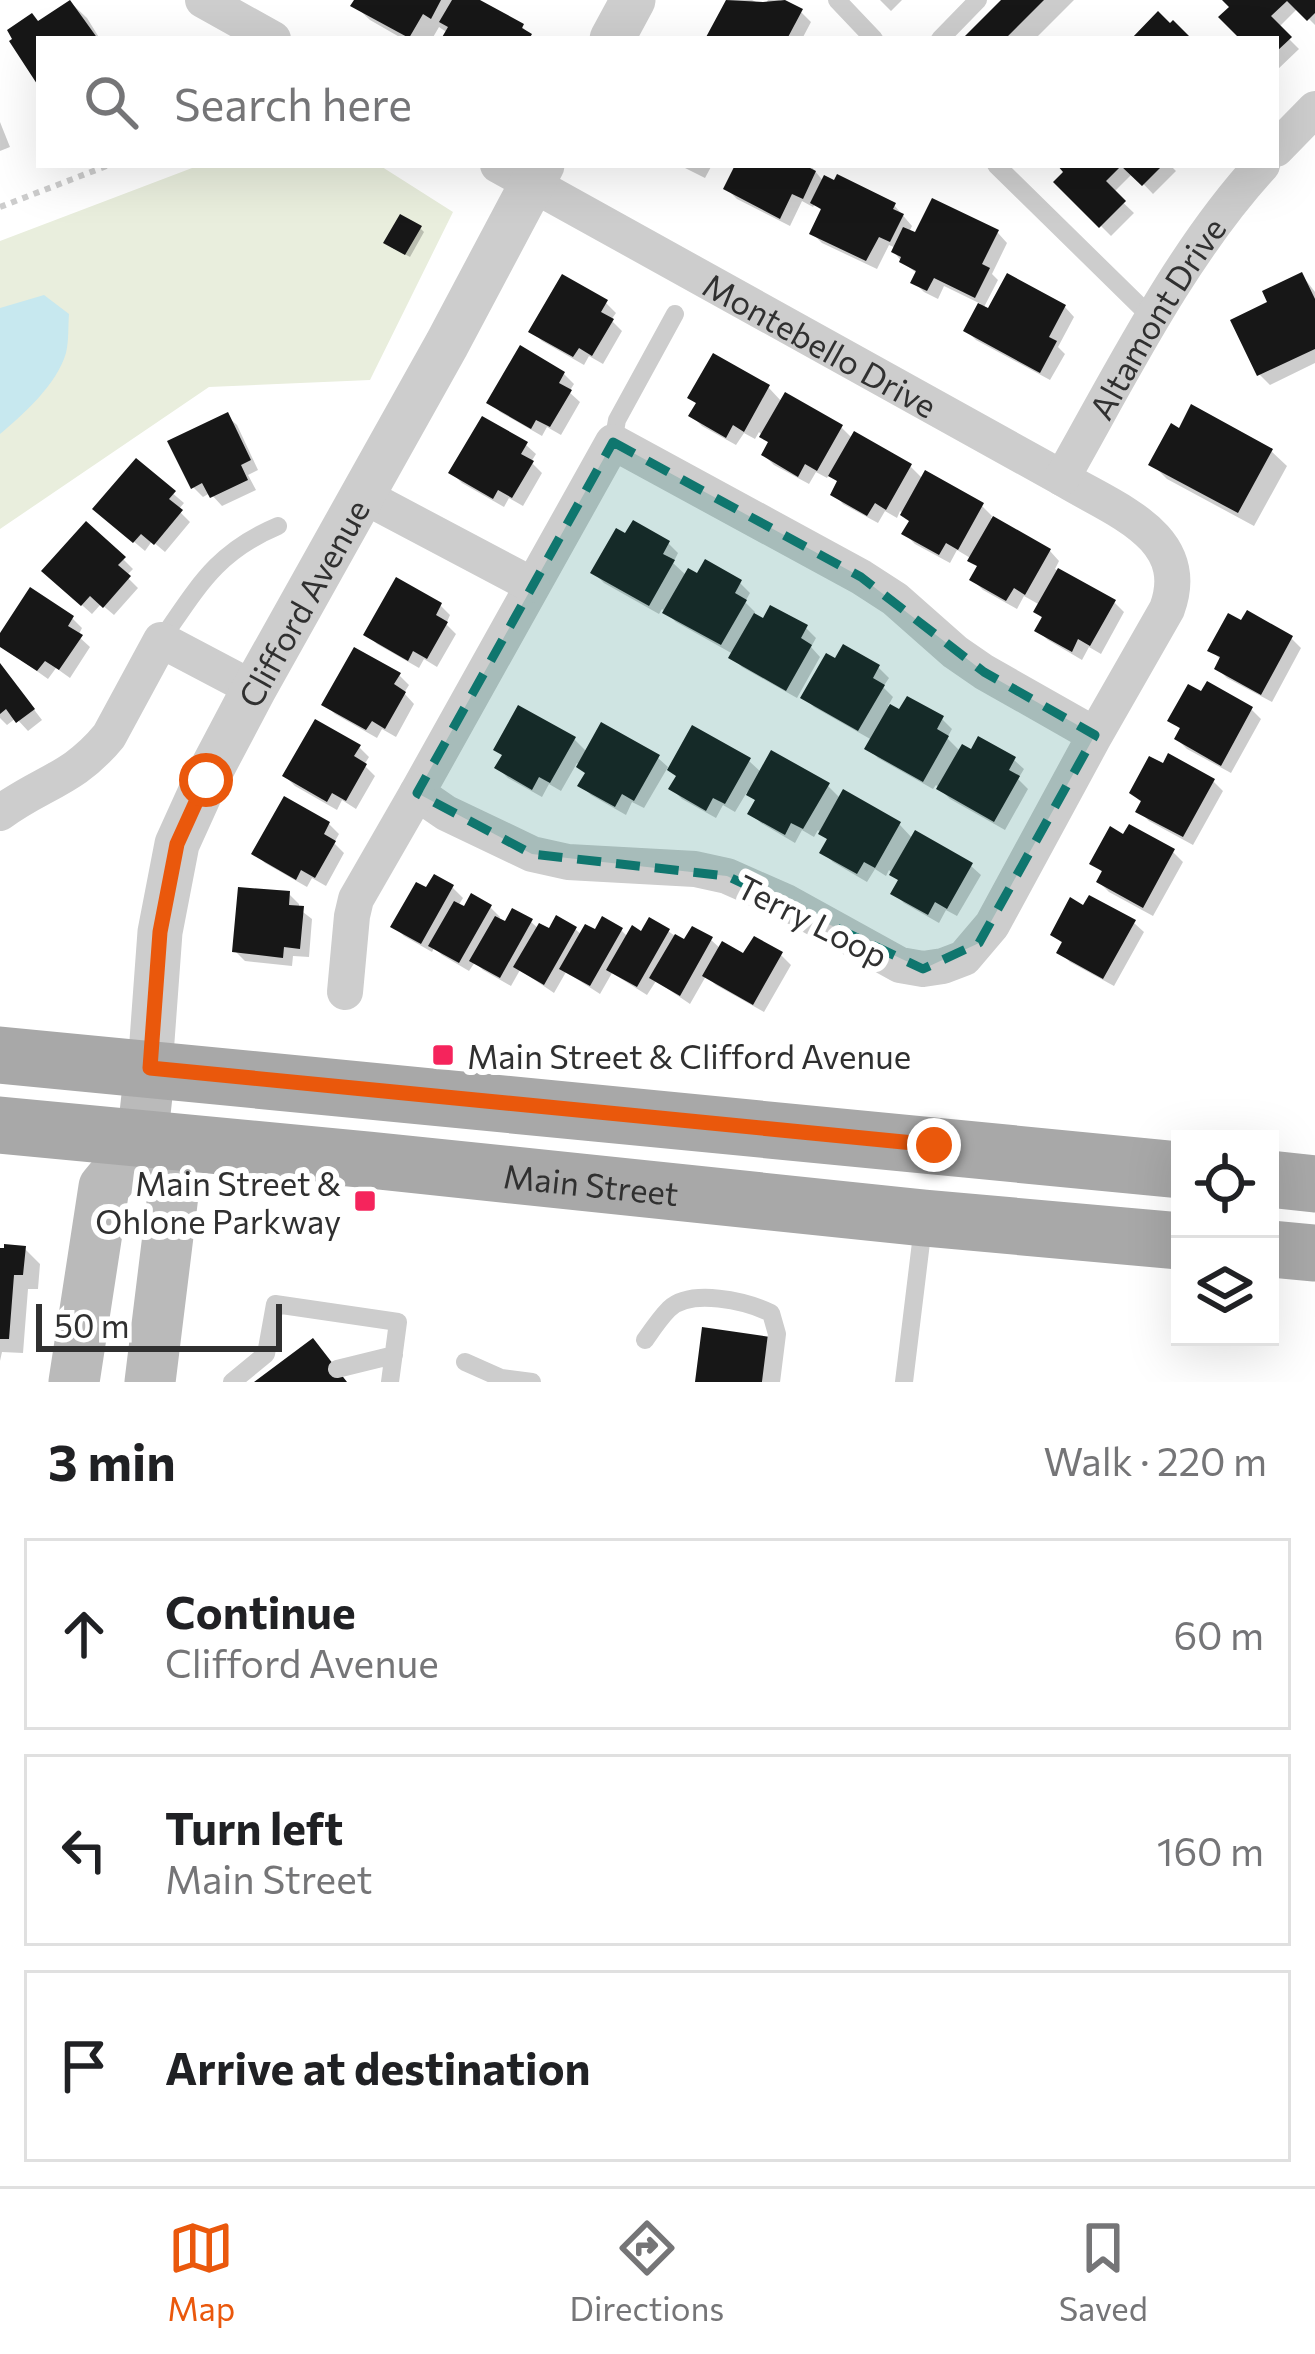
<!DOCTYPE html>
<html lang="en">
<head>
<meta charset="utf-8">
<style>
	body { margin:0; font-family:Commissioner,sans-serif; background:#f6f6f6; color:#202124 }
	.controls { position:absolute; right:36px; bottom:36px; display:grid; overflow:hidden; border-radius:0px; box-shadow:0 12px 48px #0002 }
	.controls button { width:108px; height:108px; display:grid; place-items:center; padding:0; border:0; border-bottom:3px solid #e0e0e0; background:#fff; color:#202124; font:60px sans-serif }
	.scale { position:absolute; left:36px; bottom:30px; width:246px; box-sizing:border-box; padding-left:12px; border:6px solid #303030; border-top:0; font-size:33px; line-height:42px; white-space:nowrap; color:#303030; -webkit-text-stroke:9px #fff; paint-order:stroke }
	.stop { position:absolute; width:36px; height:36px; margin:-27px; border:9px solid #ea580c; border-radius:50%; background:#fff }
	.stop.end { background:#ea580c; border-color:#fff; box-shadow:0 3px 12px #0008 }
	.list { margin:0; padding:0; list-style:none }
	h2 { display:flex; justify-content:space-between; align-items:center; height:156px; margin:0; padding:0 48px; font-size:51px }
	h2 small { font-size:39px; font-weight:400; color:#757577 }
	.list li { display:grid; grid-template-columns:78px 1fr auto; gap:36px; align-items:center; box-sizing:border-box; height:192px; margin:0 24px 24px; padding:0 24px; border:3px solid #e0e0e0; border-radius:0px }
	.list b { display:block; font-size:45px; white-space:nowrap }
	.list p { margin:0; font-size:39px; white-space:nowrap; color:#757577 }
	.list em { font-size:39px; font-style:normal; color:#757577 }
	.icon { flex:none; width:66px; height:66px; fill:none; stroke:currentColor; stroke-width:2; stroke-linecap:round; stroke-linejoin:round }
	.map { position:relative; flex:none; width:1315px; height:1382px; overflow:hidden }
	.search { position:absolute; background:#fff; box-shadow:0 12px 48px #0002; left:36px; right:36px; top:36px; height:132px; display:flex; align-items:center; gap:30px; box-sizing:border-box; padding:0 42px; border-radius:0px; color:#757577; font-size:45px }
	.sheet { height:804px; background:#fff }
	nav { display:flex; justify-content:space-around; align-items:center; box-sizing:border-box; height:168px; border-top:3px solid #e0e0e0; background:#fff; font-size:33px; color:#757577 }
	nav a { display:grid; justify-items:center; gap:6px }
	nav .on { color:#ea580c }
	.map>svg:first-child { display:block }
</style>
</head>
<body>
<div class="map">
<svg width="1315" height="1382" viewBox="0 0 1315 1382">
	<rect width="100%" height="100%" fill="#fff"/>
	<path fill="#e9eedd" d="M 200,165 L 379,165 L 453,212 L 370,380 L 209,387 L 0,529 L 0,241 Z"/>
	<path fill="#c7e8ef" d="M 44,295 L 69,314 C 68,326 69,341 66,353 C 57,384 24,414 0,434 L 0,308 Z"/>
	<path fill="#0003" d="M 357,0 L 474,0 L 522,27 L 535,39 L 445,39 L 448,33 L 439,27 L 432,39 L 403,39 L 370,20 L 354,5 Z
		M 729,0 L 752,0 L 764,6 L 768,0 L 779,0 L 801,12 L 811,22 L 802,39 L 709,39 Z
		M 880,0 L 902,0 L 891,11 Z
		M 1005,0 L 1074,0 L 1035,39 L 966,39 Z
		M 1226,0 L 1315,0 L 1315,25 L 1298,8 L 1278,28 L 1299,49 L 1276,71 L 1276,39 L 1244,39 L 1233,7 Z
		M 71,3 L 87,18 L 100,39 L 39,39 L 39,81 L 39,24 Z
		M 0,122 L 10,147 L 0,151 Z
		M 679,165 L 712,165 L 705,178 Z
		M 734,165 L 810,165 L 824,182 L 894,205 L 912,226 L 909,232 L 998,233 L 1007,243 L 992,274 L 998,280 L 983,309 L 1065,307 L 1074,317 L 1058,347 L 1065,354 L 1050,380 L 976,340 L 966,330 L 981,304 L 944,286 L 938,299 L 924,292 L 914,282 L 918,274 L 902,262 L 894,252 L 896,248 L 889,245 L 877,269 L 822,243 L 812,233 L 823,212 L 815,204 L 813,207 L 802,201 L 790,226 L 737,199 L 727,189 L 737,168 Z
		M 1061,165 L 1170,165 L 1176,171 L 1153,194 L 1133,173 L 1113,193 L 1134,213 L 1111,236 L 1057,182 L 1068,172 Z
		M 420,228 L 424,232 L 410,257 L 391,247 Z
		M 1302,275 L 1315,292 L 1315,363 L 1270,385 L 1260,375 Z
		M 606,303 L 616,313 L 611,320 L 622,331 L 603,364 L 589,356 L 584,365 L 542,341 L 532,331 Z
		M 714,357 L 769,388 L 782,402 L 841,427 L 853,439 L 910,466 L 924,480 L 982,506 L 992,516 L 991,518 L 1050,551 L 1059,561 L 1055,569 L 1114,602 L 1124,612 L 1101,654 L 1089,647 L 1082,660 L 1048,640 L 1038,631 L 1044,620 L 1036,612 L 1040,605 L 1024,596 L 1017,609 L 983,590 L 973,580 L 979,569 L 972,559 L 957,550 L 950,563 L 915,544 L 905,534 L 912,523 L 900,511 L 897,518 L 885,511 L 878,523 L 843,504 L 834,494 L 840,483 L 830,473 L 827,478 L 816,472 L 809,484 L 774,465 L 764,455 L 770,444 L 759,432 L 755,439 L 744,433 L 736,445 L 702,426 L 692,416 Z
		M 564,374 L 574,384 L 569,392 L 580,402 L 561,435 L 547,427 L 542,436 L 500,412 L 490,402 Z
		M 227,416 L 237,425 L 258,470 L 248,475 L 256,490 L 222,506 L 210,493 L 203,497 L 193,487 Z
		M 526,445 L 536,454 L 531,462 L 542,473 L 523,506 L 509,498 L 504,507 L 462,483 L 452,473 Z
		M 1271,451 L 1287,466 L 1254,526 L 1167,479 L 1152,464 Z
		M 136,462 L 184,503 L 178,510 L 190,522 L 165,552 L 152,541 L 145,551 L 106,518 Z
		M 668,543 L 678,553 L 673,563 L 687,576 L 740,583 L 750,593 L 745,602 L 755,612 L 753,616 L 764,622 L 806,628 L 816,638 L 811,647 L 820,657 L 797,698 L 742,667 L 732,657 L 733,654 L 676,622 L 662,609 L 659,614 L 604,583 L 594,573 Z
		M 123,559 L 133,569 L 126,576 L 138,588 L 114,615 L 101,604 L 92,614 L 55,581 Z
		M 31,591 L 73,619 L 82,628 L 78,636 L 90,647 L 70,678 L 56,668 L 48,679 L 0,645 L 0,638 Z
		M 440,605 L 450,615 L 446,624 L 456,634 L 437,667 L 424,659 L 419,668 L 377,644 L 367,634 Z
		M 1242,625 L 1291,638 L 1301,648 L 1272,702 L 1227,678 L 1217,668 L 1222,661 L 1211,650 Z
		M 844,648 L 879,668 L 889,678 L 883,687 L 893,697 L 888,706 L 900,713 L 942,719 L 952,729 L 947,738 L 961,752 L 1014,760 L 1024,769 L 1018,779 L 1028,789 L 1005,830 L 950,799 L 936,785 L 933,789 L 878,758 L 868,748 L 872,740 L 814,707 L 804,697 L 836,662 Z
		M 0,665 L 42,720 L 28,731 L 16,718 L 7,725 L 0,718 Z
		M 399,675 L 409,685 L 404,693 L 414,704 L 396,737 L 382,729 L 377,738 L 335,714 L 325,704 Z
		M 520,709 L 575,740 L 588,753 L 658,758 L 668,767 L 644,808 L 632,802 L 626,815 L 591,795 L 581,785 L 588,774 L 577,763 L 561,791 L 549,784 L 542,797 L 508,778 L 498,768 Z
		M 1251,709 L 1261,719 L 1231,773 L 1187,749 L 1177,739 L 1182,731 L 1171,720 Z
		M 359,747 L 369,757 L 364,765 L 375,776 L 356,809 L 342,800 L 337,810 L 295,786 L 285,776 Z
		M 749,761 L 762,773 L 828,786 L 841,799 L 845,793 L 900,825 L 913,839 L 971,866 L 981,875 L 957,916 L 946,910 L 939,923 L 904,903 L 894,893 L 901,882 L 889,870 L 886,876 L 875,869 L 867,882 L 833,862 L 823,852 L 829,841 L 818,830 L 814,837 L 802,830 L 795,843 L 761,823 L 751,813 L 757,802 L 747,792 L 735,812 L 723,805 L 716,818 L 682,799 L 672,789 Z
		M 1164,767 L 1213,781 L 1223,791 L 1193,845 L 1149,821 L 1139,811 L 1143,804 L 1132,793 Z
		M 329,824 L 339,834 L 334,843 L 344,853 L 326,886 L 312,878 L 307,887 L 265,863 L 255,853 Z
		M 1173,852 L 1183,862 L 1153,916 L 1109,892 L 1099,882 L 1104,874 L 1093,863 Z
		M 435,878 L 453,888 L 463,898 L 458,906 L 490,907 L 500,917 L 498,921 L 506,925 L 531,922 L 539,929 L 550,932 L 575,929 L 582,935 L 621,930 L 628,937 L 668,931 L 685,943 L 711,940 L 721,949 L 745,958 L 781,955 L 791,965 L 764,1012 L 716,985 L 706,976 L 690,1004 L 656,981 L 647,995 L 612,973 L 600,994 L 566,972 L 554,993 L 520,970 L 511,986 L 483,970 L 475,962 L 469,971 L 442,955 L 434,948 L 432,952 L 404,936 L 394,926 L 427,891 Z
		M 289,894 L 299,904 L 299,909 L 312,919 L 309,957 L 293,956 L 292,966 L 245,961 L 235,951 Z
		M 1085,909 L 1134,923 L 1144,932 L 1114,986 L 1070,962 L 1060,952 L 1064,945 L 1053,934 Z
		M 25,1249 L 40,1264 L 38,1289 L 28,1289 L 23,1353 L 2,1352 L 0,1361 L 0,1251 Z"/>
	<path fill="#171717" d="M 70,0 L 98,39 L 39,39 L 39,87 L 9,41 L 12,39 L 7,30 L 32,13 L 38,21 Z
		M 354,0 L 441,0 L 431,19 L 423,14 L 409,38 L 350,6 Z
		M 452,0 L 480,0 L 524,24 L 522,28 L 532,34 L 529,39 L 441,39 L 448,27 L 439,22 Z
		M 726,0 L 763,2 L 785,0 L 803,9 L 787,39 L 705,39 Z
		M 1001,0 L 1044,0 L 1005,39 L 962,39 Z
		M 1222,0 L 1315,0 L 1315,13 L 1307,21 L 1287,1 L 1271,16 L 1292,37 L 1276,52 L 1276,39 L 1240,39 L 1218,17 L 1229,7 Z
		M 1158,11 L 1170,23 L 1173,20 L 1192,39 L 1131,39 Z
		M 735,165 L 804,165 L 816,171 L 803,199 L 792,194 L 780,219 L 723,189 Z
		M 1057,165 L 1163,165 L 1142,186 L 1121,166 L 1106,181 L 1126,201 L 1099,228 L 1053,182 L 1063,172 Z
		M 837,174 L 896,203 L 893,209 L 904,214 L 890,242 L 879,237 L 866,261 L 809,234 L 821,209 L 810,203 L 824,175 L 834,180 Z
		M 932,198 L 999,230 L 982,264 L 990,268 L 975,298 L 934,278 L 927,291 L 910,283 L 916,271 L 899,262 L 901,257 L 891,252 L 903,227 L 915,232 Z
		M 400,214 L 422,226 L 405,255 L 383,243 Z
		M 1302,272 L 1315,299 L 1315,349 L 1257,376 L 1230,320 L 1267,302 L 1262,291 Z
		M 1007,273 L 1066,305 L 1049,337 L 1057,341 L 1040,373 L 963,331 L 978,303 L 988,308 Z
		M 562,274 L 608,300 L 601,312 L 614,319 L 592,356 L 579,348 L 573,357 L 528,332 Z
		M 520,345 L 565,372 L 559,383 L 572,390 L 550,427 L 536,420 L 531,429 L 486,403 Z
		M 713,353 L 770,385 L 744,432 L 733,425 L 726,438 L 688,416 L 696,403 L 687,398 Z
		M 785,392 L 843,425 L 817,471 L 805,464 L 798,477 L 761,455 L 768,442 L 759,437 Z
		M 1191,404 L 1273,449 L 1238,513 L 1148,465 L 1171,423 L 1179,428 Z
		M 228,412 L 251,460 L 241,465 L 248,480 L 210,498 L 202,483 L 191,489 L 167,441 Z
		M 482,416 L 528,442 L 521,454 L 534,461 L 512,498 L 498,490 L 493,499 L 448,473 Z
		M 854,431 L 912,464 L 886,510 L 875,503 L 867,516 L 830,495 L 837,481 L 828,476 Z
		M 136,458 L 176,491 L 169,499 L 183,510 L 154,545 L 141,534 L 133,543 L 92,509 Z
		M 925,470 L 984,503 L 958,550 L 946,543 L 939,555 L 901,534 L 909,521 L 900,515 Z
		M 993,516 L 1051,549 L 1025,595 L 1014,588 L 1006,601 L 969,580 L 977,566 L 967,561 Z
		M 633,520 L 670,541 L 663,554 L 675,560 L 649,606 L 590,573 L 616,528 L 625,533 Z
		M 86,521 L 126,557 L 118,565 L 131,576 L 103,608 L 90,596 L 81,606 L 41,571 Z
		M 705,559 L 742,580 L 735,593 L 747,600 L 721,645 L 662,613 L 688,568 L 697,573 Z
		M 1058,568 L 1116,600 L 1090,646 L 1078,639 L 1072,652 L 1034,631 L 1042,617 L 1033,612 Z
		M 396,577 L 442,603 L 436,615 L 448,622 L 427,659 L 413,651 L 408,661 L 363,635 Z
		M 30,587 L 74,616 L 68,626 L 83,635 L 59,670 L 45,661 L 37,671 L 0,647 L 0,633 Z
		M 770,605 L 808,625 L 801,638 L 812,645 L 786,691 L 728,658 L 754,613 L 763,618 Z
		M 1247,610 L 1293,636 L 1261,695 L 1214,669 L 1220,657 L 1207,651 L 1228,613 L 1241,620 Z
		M 843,644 L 880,665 L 873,678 L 885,685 L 858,731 L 800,698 L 826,653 L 835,658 Z
		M 354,647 L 401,673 L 394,684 L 406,692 L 385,729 L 372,721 L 366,730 L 321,705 Z
		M 0,663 L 35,709 L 16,723 L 6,709 L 0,714 Z
		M 1207,681 L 1253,707 L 1221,766 L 1174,739 L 1180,728 L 1167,721 L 1188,684 L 1201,691 Z
		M 907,696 L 944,716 L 937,729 L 949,736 L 923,782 L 864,749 L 890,704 L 899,709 Z
		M 518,705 L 576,737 L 550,783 L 539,777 L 532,790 L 494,768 L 502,755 L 493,750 Z
		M 315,719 L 361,745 L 354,756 L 367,764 L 346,801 L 332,793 L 327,802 L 282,776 Z
		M 601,722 L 660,755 L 634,801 L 622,794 L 615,807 L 577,786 L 585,773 L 576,767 Z
		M 692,725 L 751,758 L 725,804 L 713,798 L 706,811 L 668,789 L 676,776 L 667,770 Z
		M 978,736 L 1016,757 L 1009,770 L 1020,776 L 994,822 L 936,789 L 962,744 L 971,749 Z
		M 771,750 L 830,783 L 803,829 L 791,823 L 785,835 L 747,814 L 755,800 L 746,795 Z
		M 1168,753 L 1215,779 L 1183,837 L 1135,812 L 1141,801 L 1129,793 L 1149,756 L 1163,763 Z
		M 843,789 L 901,822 L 875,868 L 864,862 L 857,874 L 819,853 L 827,839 L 818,834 Z
		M 284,796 L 330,822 L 324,834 L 336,841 L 315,878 L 301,870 L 296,880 L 251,854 Z
		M 1129,824 L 1175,849 L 1143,908 L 1096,882 L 1102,871 L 1089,864 L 1110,826 L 1123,834 Z
		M 915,830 L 973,863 L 947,909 L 935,902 L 928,915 L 890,894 L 898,880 L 889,875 Z
		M 434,874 L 454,885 L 421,944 L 390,927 L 416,882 L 426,887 Z
		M 238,887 L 290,891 L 289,905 L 304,906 L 300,949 L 284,947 L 283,958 L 232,952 Z
		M 471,893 L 492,905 L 459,963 L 428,946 L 454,901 L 464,906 Z
		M 1089,895 L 1136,920 L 1103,979 L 1056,953 L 1062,942 L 1050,935 L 1070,897 L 1083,905 Z
		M 512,908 L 533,919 L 500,978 L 469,961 L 495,916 L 505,921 Z
		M 556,915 L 577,927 L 544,985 L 513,967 L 539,923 L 549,928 Z
		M 602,916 L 623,928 L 590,986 L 559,969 L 585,924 L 595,929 Z
		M 649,917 L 670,929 L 637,987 L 606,970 L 632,925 L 641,931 Z
		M 692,926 L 713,937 L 680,996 L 649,978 L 675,934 L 684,939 Z
		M 754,936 L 783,952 L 753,1005 L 702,976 L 722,941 L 743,953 Z
		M 4,1244 L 26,1246 L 23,1275 L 14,1275 L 9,1339 L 0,1339 L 0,1248 L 4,1248 Z
		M 702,1327 L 770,1337 L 764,1382 L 695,1382 Z
		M 313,1338 L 347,1382 L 254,1382 Z"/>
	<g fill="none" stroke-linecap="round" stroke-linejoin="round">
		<path stroke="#cdcdcd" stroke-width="6" stroke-dasharray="6 6" stroke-linecap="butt" d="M 0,207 L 109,165"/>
		<path stroke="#cdcdcd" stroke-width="18" d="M 837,0 L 874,39
			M 940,39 L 978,0
			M 996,165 L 1154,320
			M 613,442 L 617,420 L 675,314
			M 161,640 C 198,587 216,552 278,526
			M 645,1340 C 652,1330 660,1318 669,1309 C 691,1288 746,1301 771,1313 L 777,1334 L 771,1382
			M 465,1362 L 501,1378 L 532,1382
			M 337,1369 L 394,1355
			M 232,1382 L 266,1354 L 275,1304 L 398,1322 L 390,1382
			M 904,1382 L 923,1226"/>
		<g stroke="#cdcdcd" stroke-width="36">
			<path d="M 203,0 L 273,39"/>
			<path d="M 1276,149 L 1315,109"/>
			<path id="s1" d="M 498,165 L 1062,478 C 1112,509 1194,535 1167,609 L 1095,735 L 992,925 L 964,958 L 943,966 L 923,969 L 900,965 L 786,902 L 727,876 L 695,869 L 568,862 L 532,854 L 446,813 L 417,793 L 613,442 L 861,577 L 895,599 L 955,652 L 984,672 L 1095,735"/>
			<path id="s2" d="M 1062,478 C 1121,374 1181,253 1262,165"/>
			<path d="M 362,495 L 532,585"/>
			<path d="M 0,813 C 42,782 73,780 109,736 L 161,640 L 254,689"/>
			<path d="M 345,992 L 352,916 L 356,899 L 417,793"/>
		</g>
		<g stroke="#cdcdcd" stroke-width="45">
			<path d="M 612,39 L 633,0"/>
			<path id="s3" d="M 150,1068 L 160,932 L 177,844 L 206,780 L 254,689 L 447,344 L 542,165"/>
		</g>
		<path stroke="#bababa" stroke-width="51" d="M 142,1141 L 173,1195 L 150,1382
			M 74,1382 L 104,1187 L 142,1141 L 150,1068"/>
		<g stroke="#a8a8a8" stroke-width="57">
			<path d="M 0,1055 L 1180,1170"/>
			<path id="s4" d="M 0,1125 L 369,1160 L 924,1218 L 1180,1241"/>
			<path d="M 1270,1179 L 1315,1184"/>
			<path d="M 1270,1249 L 1315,1253"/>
		</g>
	</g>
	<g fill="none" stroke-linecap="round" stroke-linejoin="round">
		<path stroke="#ea580c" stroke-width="15" d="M 206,780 L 177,844 L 160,932 L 150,1068 L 934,1145"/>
	</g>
	<path fill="#0f766e" fill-opacity="0.2" stroke="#0f766e" stroke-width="9" stroke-dasharray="24 15" stroke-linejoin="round" d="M 613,442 L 861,577 L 984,672 L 1095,735 L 979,943 L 923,969 L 727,876 L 532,854 L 417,793 Z"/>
	<g fill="#f5245c" stroke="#fff" stroke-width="4.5">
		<rect x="431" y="1043" width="24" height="24" rx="6"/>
		<rect x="353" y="1189" width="24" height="24" rx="6"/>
	</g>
	<g text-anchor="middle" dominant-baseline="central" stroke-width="12" stroke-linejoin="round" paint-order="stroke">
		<g font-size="33" fill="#303030" stroke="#fff">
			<text stroke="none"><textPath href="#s2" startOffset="186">Altamont Drive</textPath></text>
			<text stroke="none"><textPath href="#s1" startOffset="369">Montebello Drive</textPath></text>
			<text stroke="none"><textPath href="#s3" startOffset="498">Clifford Avenue</textPath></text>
			<text transform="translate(813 920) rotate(27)">Terry Loop</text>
			<text stroke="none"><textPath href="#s4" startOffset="594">Main Street</textPath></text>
		</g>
		<g font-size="33" fill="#303030" stroke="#fff" text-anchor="start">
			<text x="467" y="1055">Main Street &amp; Clifford Avenue</text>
			<text x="341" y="1182" text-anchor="end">Main Street &amp;<tspan x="341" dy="38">Ohlone Parkway</tspan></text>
		</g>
	</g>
</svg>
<div class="controls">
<button><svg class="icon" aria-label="locate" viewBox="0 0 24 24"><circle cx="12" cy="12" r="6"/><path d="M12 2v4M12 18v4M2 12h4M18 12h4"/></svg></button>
<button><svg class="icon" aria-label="layers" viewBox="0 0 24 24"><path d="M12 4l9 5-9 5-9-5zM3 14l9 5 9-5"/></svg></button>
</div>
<div class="scale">50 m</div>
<div class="stop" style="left:206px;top:780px"></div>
<div class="stop end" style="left:934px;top:1145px"></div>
<div class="search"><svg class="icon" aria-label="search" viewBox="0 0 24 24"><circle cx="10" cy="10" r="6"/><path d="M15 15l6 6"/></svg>Search here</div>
</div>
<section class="sheet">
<h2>3 min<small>Walk · 220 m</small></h2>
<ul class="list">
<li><svg class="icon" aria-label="ahead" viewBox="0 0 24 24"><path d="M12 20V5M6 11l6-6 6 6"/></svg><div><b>Continue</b><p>Clifford Avenue</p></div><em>60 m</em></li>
<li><svg class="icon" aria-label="left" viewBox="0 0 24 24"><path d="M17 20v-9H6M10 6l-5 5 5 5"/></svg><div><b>Turn left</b><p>Main Street</p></div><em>160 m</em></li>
<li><svg class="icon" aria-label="arrive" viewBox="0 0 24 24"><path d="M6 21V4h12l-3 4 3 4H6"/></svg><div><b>Arrive at destination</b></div></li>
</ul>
</section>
<nav>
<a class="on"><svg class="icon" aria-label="map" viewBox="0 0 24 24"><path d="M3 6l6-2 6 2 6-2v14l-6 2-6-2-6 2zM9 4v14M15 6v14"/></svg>Map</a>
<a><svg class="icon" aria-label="directions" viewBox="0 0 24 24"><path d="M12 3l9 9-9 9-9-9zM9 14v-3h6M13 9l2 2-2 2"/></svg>Directions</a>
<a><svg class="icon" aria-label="saved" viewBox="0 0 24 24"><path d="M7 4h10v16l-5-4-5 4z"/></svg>Saved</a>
</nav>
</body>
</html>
